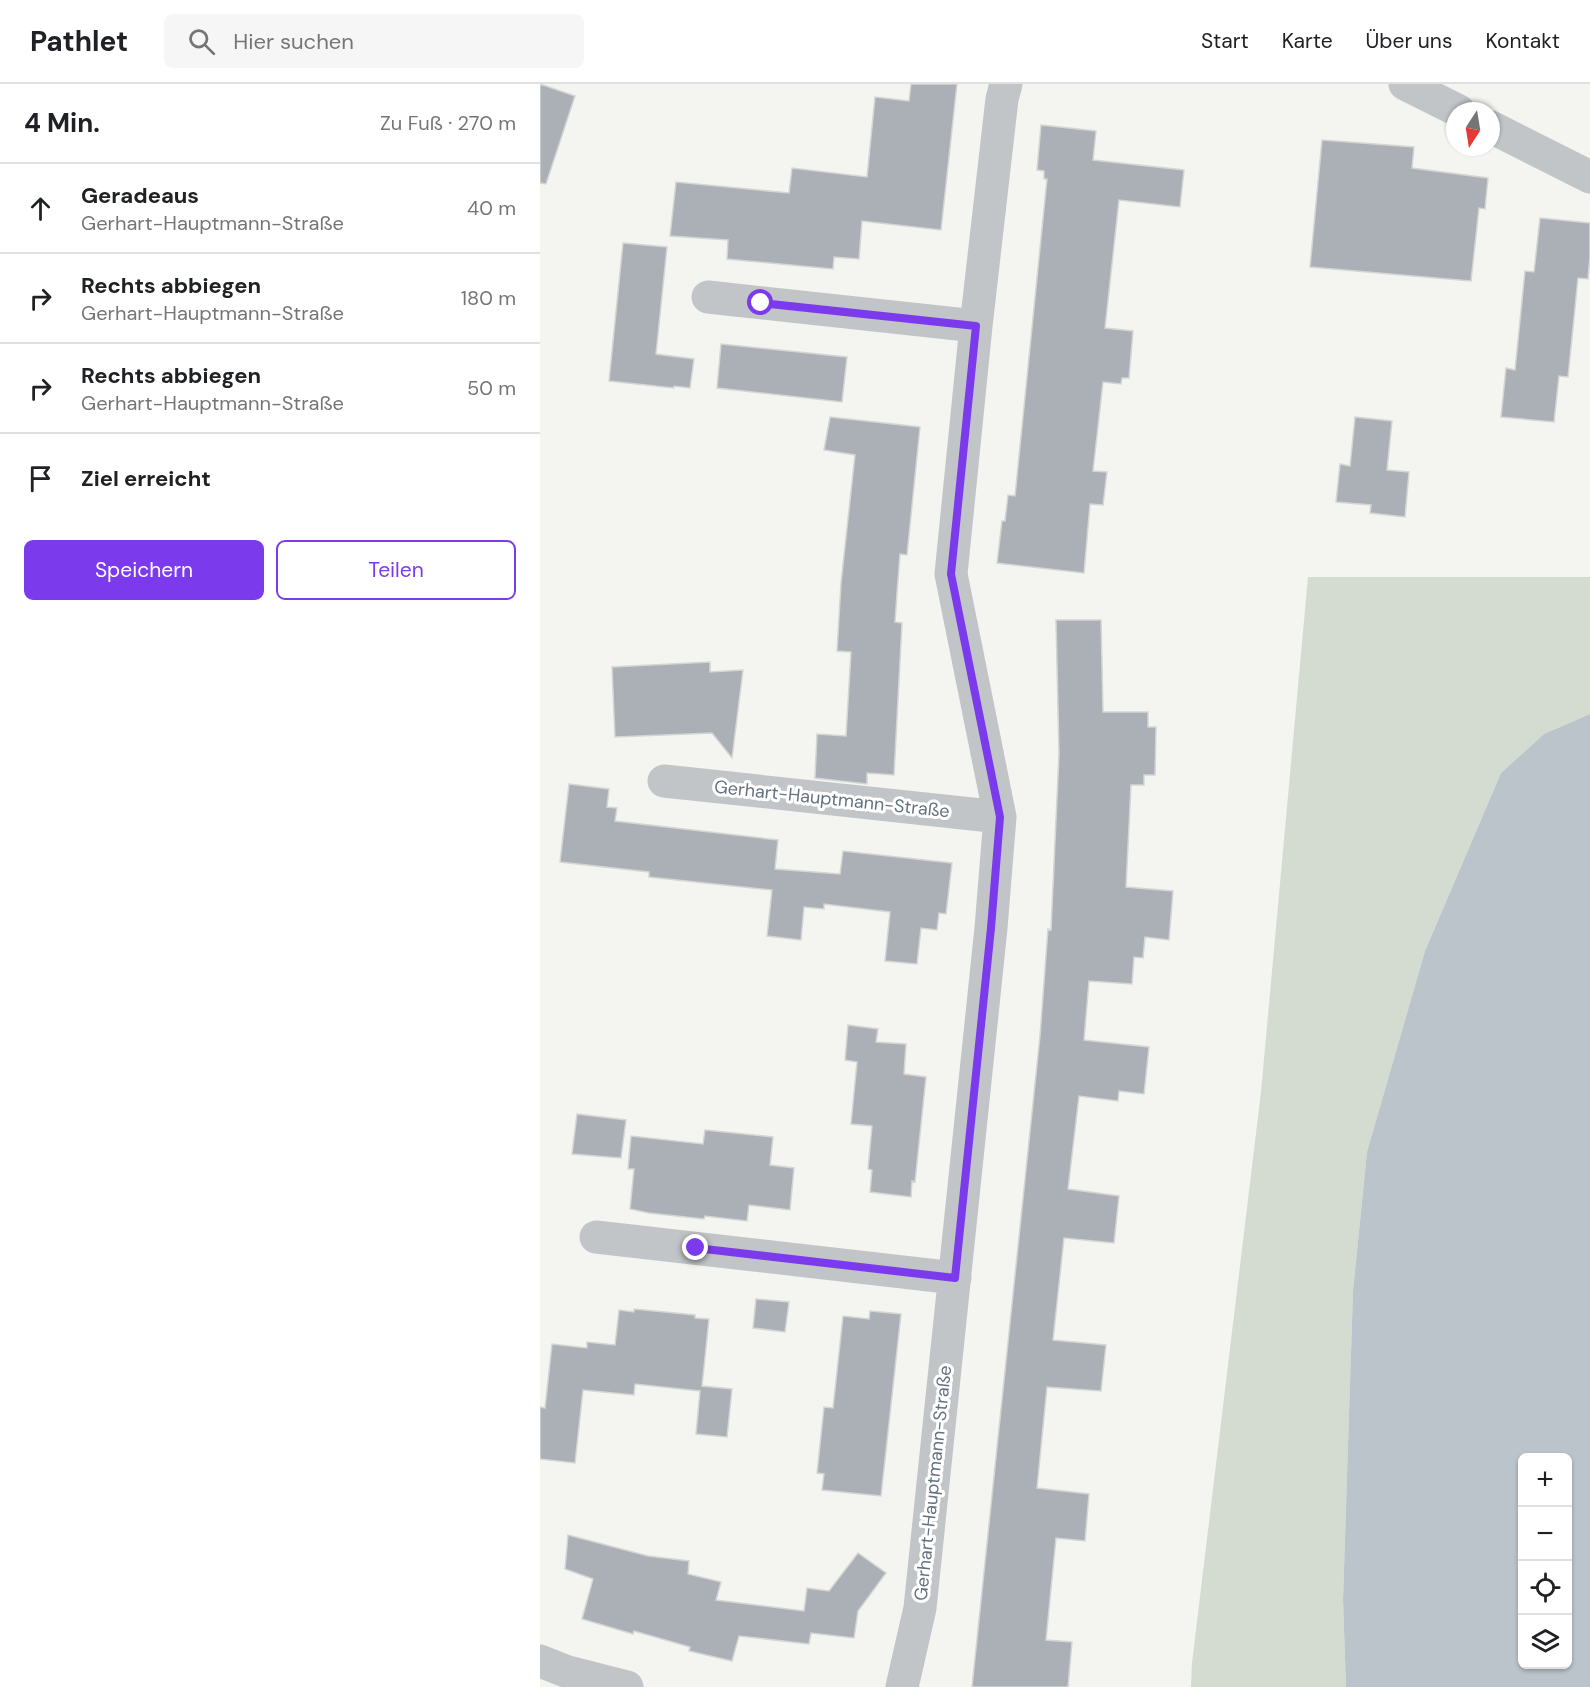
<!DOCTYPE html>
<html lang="de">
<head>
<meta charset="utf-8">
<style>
	body { margin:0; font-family:"DM Sans",sans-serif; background:#f6f6f6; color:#202124 }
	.controls { position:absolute; right:18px; bottom:18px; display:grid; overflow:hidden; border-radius:9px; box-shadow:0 2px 4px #0004 }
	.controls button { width:54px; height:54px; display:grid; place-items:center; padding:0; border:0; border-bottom:2px solid #e0e0e0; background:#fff; color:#202124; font:30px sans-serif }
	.compass { position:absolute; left:906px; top:18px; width:54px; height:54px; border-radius:50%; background:#fff; box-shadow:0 2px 4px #0004; rotate:192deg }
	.stop { position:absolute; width:18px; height:18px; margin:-14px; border:4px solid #7c3aed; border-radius:50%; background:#fff }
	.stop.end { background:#7c3aed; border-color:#fff; box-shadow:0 2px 6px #0008 }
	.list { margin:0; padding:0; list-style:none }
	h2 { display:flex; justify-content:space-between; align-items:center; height:78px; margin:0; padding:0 24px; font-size:26px }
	h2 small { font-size:20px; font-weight:400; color:#757577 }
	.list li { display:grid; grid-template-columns:39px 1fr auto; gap:18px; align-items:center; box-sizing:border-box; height:90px; padding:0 24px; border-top:2px solid #e0e0e0 }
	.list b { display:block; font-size:22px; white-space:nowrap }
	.list p { margin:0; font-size:20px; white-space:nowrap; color:#757577 }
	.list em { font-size:20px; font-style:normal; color:#757577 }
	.actions { display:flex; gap:12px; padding:18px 24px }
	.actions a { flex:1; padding:14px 0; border:2px solid #7c3aed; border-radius:9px; text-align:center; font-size:21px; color:#7c3aed }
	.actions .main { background:#7c3aed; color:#fff }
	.icon { flex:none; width:33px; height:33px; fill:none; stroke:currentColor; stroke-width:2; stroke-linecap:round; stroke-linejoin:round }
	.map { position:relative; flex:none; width:1050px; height:1603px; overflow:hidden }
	header { display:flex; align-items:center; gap:36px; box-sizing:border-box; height:84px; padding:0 30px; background:#fff; border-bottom:2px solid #e0e0e0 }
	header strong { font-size:28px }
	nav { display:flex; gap:33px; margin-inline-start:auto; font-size:21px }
	.search { width:420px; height:54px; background:#f6f6f6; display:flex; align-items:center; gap:15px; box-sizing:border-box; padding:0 21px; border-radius:9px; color:#757577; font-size:22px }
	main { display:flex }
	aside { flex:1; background:#fff }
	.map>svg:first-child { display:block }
</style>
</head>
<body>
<header>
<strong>Pathlet</strong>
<div class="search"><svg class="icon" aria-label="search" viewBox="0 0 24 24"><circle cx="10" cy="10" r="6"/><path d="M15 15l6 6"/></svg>Hier suchen</div>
<nav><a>Start</a><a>Karte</a><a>Über uns</a><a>Kontakt</a></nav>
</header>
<main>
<aside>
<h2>4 Min.<small>Zu Fuß · 270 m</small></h2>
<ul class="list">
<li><svg class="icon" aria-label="ahead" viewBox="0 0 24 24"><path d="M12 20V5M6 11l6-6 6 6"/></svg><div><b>Geradeaus</b><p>Gerhart-Hauptmann-Straße</p></div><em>40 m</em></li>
<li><svg class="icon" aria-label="right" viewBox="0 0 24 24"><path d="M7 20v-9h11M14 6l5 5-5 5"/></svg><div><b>Rechts abbiegen</b><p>Gerhart-Hauptmann-Straße</p></div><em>180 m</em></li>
<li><svg class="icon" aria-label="right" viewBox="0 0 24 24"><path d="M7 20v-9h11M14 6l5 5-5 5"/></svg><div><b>Rechts abbiegen</b><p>Gerhart-Hauptmann-Straße</p></div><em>50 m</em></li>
<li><svg class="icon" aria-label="arrive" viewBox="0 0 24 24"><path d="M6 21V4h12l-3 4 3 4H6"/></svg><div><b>Ziel erreicht</b></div></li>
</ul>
<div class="actions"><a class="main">Speichern</a><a>Teilen</a></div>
</aside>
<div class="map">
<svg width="1050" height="1603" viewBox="0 0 1050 1603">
	<rect width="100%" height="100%" fill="#f4f4f0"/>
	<path fill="#d4dbd1" d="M 768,493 L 1050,493 L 1050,630 L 1004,650 L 961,689 L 885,867 L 827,1068 L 813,1207 L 803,1516 L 806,1603 L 651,1603 L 652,1579 L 721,1008 Z"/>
	<path fill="#bac4ca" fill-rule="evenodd" d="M 1050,630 L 1050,1603 L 806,1603 L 803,1516 L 813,1207 L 827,1068 L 885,867 L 961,689 L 1004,650 ZM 982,1374 L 1028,1374 L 1028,1580 L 982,1580 Z"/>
	<path fill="#aab0b6" stroke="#d5d5d3" stroke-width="1.5" d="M 0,0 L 35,12 L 6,100 L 0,99 Z
		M 371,0 L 417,0 L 401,146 L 322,137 L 319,175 L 294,173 L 293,185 L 187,175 L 188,156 L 130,152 L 136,98 L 249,109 L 252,84 L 327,93 L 335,13 L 369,17 Z
		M 501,41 L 556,47 L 553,76 L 644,86 L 640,123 L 579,116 L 565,244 L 593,247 L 589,294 L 582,294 L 581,300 L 563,298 L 553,387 L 567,388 L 563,421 L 550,420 L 544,489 L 457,479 L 462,437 L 465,437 L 468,411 L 475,412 L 507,95 L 504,95 L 504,87 L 497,86 Z
		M 782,56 L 874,63 L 872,84 L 948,94 L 945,125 L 939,124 L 931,197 L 770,183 Z
		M 1000,134 L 1050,139 L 1050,171 L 1048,195 L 1038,194 L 1028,293 L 1019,292 L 1014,338 L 961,333 L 966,284 L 975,286 L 985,187 L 994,188 Z
		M 83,159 L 127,163 L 116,270 L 154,275 L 150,304 L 134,302 L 134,304 L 69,297 Z
		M 181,260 L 307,273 L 302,318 L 177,304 Z
		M 290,333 L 380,343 L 367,471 L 360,470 L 357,509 L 355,538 L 362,539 L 354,691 L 327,689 L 327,700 L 275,694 L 277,650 L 306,652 L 311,568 L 297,567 L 301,499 L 315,371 L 284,366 Z
		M 815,333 L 852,337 L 847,386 L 869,388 L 865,433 L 830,429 L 831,421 L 796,418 L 800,380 L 810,382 Z
		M 516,536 L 561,536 L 563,628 L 608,628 L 608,643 L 616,643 L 615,691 L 604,691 L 604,701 L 591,701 L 586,803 L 633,807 L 629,856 L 605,853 L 603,874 L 594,873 L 592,900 L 549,897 L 544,956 L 609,963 L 604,1010 L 579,1007 L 578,1017 L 539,1012 L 528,1105 L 579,1112 L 574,1159 L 524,1154 L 513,1256 L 566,1261 L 561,1307 L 507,1303 L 502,1353 L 497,1404 L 549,1410 L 545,1457 L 516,1454 L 506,1556 L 532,1558 L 528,1603 L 432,1603 L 500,952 L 508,845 L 511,846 L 519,670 Z
		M 170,578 L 170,588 L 203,586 L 192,674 L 172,649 L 75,653 L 72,583 Z
		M 29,700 L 69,705 L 67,723 L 77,724 L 75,737 L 238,756 L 235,785 L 300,790 L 303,767 L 412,779 L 406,830 L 399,829 L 397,846 L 381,844 L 377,880 L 345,877 L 350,828 L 284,820 L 284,825 L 264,823 L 261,856 L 227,852 L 232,806 L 109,793 L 109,788 L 20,778 Z
		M 308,941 L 338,945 L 336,958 L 366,960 L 364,990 L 386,993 L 375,1098 L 372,1097 L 371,1113 L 330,1108 L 332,1086 L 328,1085 L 332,1042 L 311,1040 L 317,978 L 305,976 Z
		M 37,1030 L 86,1036 L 81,1074 L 32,1070 Z
		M 165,1046 L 233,1053 L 230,1081 L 254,1084 L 250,1126 L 209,1121 L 207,1137 L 165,1132 L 164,1135 L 109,1129 L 90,1125 L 94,1085 L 88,1085 L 91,1052 L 163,1060 Z
		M 216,1215 L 249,1218 L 245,1248 L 213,1244 Z
		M 94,1225 L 155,1231 L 155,1234 L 169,1235 L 162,1302 L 192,1305 L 187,1353 L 156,1350 L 160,1307 L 95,1300 L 94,1311 L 43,1306 L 35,1379 L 0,1375 L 0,1323 L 5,1324 L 12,1260 L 47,1264 L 47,1258 L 75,1261 L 79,1226 L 94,1228 Z
		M 330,1227 L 361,1230 L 341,1412 L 282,1406 L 284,1390 L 277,1389 L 284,1323 L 293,1324 L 303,1232 L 329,1235 Z
		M 28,1451 L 108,1472 L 149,1477 L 148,1490 L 181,1498 L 176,1516 L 264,1527 L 267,1504 L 289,1507 L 318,1469 L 346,1489 L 318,1527 L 314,1554 L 271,1549 L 269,1560 L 199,1552 L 192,1577 L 149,1567 L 150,1563 L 94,1547 L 93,1550 L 42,1535 L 53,1495 L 25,1485 Z"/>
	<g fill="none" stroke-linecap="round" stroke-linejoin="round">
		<path stroke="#c2c5c8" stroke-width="33" d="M 865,0 L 919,27
			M 951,43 L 1050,93
			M 168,213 L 436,242
			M 124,697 L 460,733
			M 56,1153 L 415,1194
			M 0,1577 L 28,1588 L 87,1603
			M 362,1603 L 380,1524 L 451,844 L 460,733 L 411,490 L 436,242 L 462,15 L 466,0"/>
	</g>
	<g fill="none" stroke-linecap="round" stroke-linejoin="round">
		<path stroke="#7c3aed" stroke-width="8" d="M 156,1164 L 415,1194 L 451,844 L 460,733 L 411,490 L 436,242 L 221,219"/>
	</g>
	<g text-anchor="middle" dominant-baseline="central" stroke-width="6" stroke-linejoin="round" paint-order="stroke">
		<g font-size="18" fill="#647280" stroke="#fff">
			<text transform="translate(292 715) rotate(6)">Gerhart-Hauptmann-Straße</text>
			<text transform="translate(393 1399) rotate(-84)">Gerhart-Hauptmann-Straße</text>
		</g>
	</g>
</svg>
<div class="controls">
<button>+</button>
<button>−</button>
<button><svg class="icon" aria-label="locate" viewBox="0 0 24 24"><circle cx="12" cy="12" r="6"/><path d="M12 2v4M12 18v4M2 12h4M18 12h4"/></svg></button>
<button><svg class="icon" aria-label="layers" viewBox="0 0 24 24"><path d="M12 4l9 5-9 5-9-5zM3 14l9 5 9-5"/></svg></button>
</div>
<svg class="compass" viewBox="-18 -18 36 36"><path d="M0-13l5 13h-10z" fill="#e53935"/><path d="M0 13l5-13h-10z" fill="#757577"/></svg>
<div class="stop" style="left:221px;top:219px"></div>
<div class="stop end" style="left:156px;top:1164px"></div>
</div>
</main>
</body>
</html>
